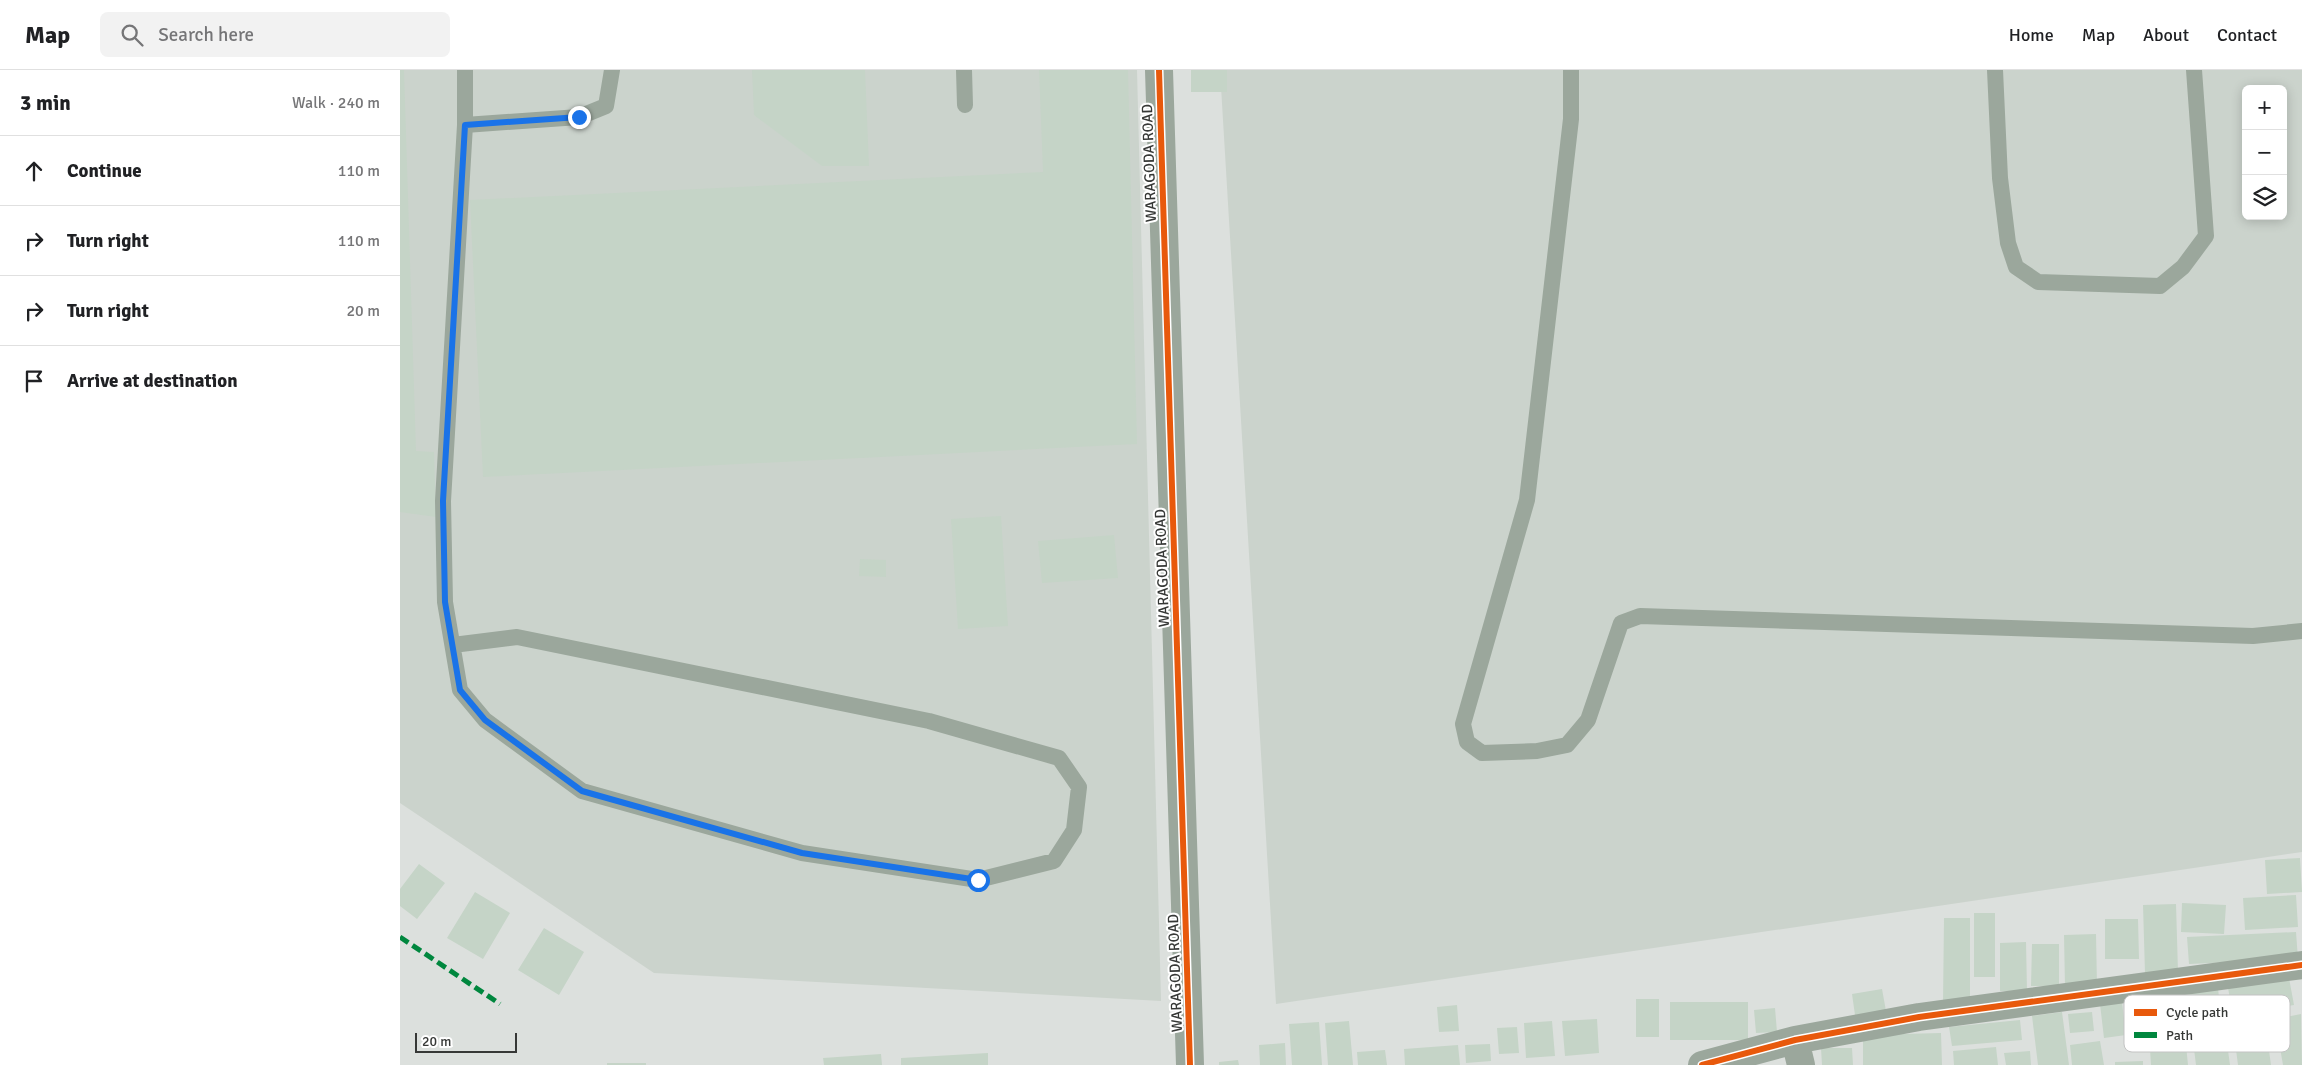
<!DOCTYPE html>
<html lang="en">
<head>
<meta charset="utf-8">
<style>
	body { margin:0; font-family:Signika,sans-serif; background:#f2f2f2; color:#202124 }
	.controls { position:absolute; right:15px; top:15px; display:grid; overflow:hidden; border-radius:8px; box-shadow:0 2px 12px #0003 }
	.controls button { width:45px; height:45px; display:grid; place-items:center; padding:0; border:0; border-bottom:1px solid #e0e0e0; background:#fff; color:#202124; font:25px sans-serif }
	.scale { position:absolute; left:15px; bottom:12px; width:102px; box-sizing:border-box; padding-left:5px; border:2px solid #363836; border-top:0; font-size:14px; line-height:18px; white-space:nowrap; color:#363836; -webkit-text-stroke:4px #fff; paint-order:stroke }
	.stop { position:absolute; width:15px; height:15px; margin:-11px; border:4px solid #1a73e8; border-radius:50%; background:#fff }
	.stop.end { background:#1a73e8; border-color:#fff; box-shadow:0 1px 5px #0008 }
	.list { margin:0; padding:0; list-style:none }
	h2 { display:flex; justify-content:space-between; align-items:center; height:65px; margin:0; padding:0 20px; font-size:21px }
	h2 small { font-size:16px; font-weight:400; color:#757577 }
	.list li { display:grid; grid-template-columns:32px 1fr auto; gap:15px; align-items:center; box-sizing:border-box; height:70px; padding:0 20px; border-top:1px solid #e0e0e0 }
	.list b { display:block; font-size:19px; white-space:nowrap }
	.list em { font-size:16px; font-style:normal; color:#757577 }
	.icon { flex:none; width:28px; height:28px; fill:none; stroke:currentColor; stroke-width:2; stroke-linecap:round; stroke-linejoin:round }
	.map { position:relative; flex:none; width:1902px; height:995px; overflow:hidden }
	header { display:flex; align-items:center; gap:30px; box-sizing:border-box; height:70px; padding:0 25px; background:#fff; border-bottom:1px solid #e0e0e0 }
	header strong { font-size:24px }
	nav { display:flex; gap:28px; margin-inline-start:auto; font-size:18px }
	.search { width:350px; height:45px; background:#f2f2f2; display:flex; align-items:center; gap:12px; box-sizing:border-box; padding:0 18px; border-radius:8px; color:#757577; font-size:19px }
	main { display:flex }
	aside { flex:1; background:#fff }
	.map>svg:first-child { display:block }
</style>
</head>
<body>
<header>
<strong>Map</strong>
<div class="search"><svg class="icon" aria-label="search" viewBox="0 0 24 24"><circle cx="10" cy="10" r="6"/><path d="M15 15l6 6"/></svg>Search here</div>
<nav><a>Home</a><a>Map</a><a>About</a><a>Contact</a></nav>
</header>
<main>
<aside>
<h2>3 min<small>Walk · 240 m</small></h2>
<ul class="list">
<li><svg class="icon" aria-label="ahead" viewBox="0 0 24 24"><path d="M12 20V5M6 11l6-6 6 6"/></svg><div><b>Continue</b></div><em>110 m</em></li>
<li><svg class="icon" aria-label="right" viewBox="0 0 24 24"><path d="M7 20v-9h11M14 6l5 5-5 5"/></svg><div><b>Turn right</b></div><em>110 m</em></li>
<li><svg class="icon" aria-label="right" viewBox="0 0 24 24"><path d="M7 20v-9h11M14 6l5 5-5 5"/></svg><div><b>Turn right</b></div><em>20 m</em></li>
<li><svg class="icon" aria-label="arrive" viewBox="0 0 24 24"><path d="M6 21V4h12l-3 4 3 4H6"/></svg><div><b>Arrive at destination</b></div></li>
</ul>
</aside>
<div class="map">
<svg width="1902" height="995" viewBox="0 0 1902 995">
	<rect width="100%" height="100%" fill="#dce0dd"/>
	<path fill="#cbd3cc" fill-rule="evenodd" d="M 0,0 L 737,0 L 761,931 L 254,903 L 0,733 Z
		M 820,0 L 1902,0 L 1902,782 L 876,934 ZM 1846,19 L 1883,19 L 1883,146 L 1846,146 Z"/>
	<path fill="#c5d4c7" d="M 0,0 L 4,0 L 16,381 L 34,382 L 36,447 L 0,442 Z
		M 352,0 L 465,0 L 469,96 L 422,96 L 354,45 Z
		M 639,0 L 728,0 L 737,374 L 83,407 L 70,130 L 643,102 Z
		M 791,0 L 827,0 L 827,22 L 791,22 Z
		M 601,446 L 608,556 L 558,559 L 551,449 Z
		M 714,465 L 718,508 L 642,513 L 638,471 Z
		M 460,489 L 486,490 L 486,507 L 459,506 Z
		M 1900,788 L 1902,822 L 1867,824 L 1865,790 Z
		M 19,794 L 45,813 L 17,849 L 0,836 L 0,819 Z
		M 75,822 L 110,843 L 83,889 L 47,868 Z
		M 1896,825 L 1898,857 L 1845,860 L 1843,828 Z
		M 1782,833 L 1826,835 L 1824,864 L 1781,862 Z
		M 1776,834 L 1778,902 L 1745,903 L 1743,835 Z
		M 1574,843 L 1595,843 L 1595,907 L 1574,907 Z
		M 1544,848 L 1570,848 L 1570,934 L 1543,934 Z
		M 1705,849 L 1738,849 L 1739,889 L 1705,889 Z
		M 144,858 L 184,882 L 159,925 L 118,900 Z
		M 1896,862 L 1898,889 L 1789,894 L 1787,867 Z
		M 1696,864 L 1697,916 L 1665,917 L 1664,865 Z
		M 1626,872 L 1627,921 L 1600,921 L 1600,873 Z
		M 1632,874 L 1659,874 L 1659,916 L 1631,916 Z
		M 1889,908 L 1894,935 L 1833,945 L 1828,918 Z
		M 1818,918 L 1822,957 L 1757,965 L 1753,925 Z
		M 1482,919 L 1486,941 L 1455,945 L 1452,924 Z
		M 1236,929 L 1259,929 L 1259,967 L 1236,967 Z
		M 1270,932 L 1348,932 L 1348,970 L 1270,970 Z
		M 1722,932 L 1726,965 L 1704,968 L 1700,934 Z
		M 1057,935 L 1059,961 L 1039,962 L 1037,937 Z
		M 1375,938 L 1377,962 L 1356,963 L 1354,940 Z
		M 1662,942 L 1669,995 L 1638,995 L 1632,946 Z
		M 1692,942 L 1694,961 L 1670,963 L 1668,944 Z
		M 1901,944 L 1902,995 L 1883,995 L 1875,949 Z
		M 1197,949 L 1199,983 L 1165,986 L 1162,951 Z
		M 1620,950 L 1622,970 L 1552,976 L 1549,957 Z
		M 949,951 L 953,995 L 928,995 L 925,953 Z
		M 1152,951 L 1155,986 L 1126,988 L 1124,953 Z
		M 919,952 L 922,995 L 892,995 L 889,954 Z
		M 1865,952 L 1871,995 L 1838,995 L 1833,957 Z
		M 1117,957 L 1119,983 L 1099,984 L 1097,958 Z
		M 1541,963 L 1542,995 L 1463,995 L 1463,965 Z
		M 1826,966 L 1830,995 L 1796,995 L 1793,971 Z
		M 1700,971 L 1704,995 L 1672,995 L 1670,975 Z
		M 885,973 L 886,995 L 860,995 L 859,975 Z
		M 1090,974 L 1091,991 L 1066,993 L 1065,975 Z
		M 1058,975 L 1060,995 L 1005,995 L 1004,979 Z
		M 1786,975 L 1788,995 L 1751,995 L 1750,979 Z
		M 1596,977 L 1598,995 L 1554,995 L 1553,981 Z
		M 1421,978 L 1452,978 L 1453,995 L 1422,995 Z
		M 985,980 L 987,995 L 958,995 L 957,982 Z
		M 1630,981 L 1631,995 L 1606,995 L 1604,983 Z
		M 588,983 L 588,995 L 501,995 L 501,988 Z
		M 481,984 L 482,995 L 424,995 L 423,988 Z
		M 838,990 L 839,995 L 819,995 L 819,992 Z
		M 1743,991 L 1743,995 L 1715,995 L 1715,992 Z
		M 207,993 L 246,993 L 246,995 L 207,995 Z"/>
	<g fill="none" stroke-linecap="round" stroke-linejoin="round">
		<path stroke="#9ba79c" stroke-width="16" d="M 564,0 L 565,35
			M 1171,0 L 1171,49 L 1127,430 L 1063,654 L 1067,672 L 1082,683 L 1137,681 L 1167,675 L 1188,650 L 1221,553 L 1240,546 L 1853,566 L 1902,561
			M 1595,0 L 1600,108 L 1608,173 L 1616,197 L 1638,212 L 1760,216 L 1783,197 L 1806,166 L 1794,0
			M 65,55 L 179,47 L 206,36 L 212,0
			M 53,575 L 117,567 L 529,651 L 659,688 L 679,717 L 674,760 L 654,791 L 578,810 L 402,783 L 182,721 L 85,650 L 60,620 L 45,532 L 43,431 L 65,55 L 65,0"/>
		<path stroke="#9ba79c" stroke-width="28" d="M 759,0 L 790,995
			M 1395,970 L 1401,995
			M 1302,995 L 1395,970 L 1519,947 L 1902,895"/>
		<path stroke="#00873e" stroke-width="5" stroke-dasharray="10 5" stroke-linecap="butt" d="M 0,867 L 100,934"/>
		<defs>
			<path id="cycleway" d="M 759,0 L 790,995
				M 1302,995 L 1395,970 L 1519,947 L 1902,895"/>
		</defs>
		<use href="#cycleway" stroke="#fff" stroke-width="9"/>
		<use href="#cycleway" stroke="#e8590c" stroke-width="6"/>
	</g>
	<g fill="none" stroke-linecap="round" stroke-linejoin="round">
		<path stroke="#1a73e8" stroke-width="6" d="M 179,47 L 65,55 L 43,431 L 45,532 L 60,620 L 85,650 L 182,721 L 402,783 L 578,810"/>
	</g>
	<g text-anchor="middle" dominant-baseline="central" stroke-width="4" stroke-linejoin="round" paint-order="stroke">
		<g font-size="15" fill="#363836" stroke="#fff">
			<text transform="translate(749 93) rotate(-92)">WARAGODA ROAD</text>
			<text transform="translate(762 498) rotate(-92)">WARAGODA ROAD</text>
			<text transform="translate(775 903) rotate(-92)">WARAGODA ROAD</text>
		</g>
	</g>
	<rect x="1724" y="925" width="166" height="57" rx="8" fill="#fff" stroke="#c3c3c3" stroke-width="1"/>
	<rect x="1734" y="939" width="23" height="7" fill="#e8590c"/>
	<rect x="1734" y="962" width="23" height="6" fill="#00873e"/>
	<g font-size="14" fill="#363836">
		<text x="1766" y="947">Cycle path</text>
		<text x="1766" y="970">Path</text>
	</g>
</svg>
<div class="controls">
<button>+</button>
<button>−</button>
<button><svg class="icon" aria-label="layers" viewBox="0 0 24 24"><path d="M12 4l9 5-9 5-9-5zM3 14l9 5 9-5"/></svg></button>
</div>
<div class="scale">20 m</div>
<div class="stop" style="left:578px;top:810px"></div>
<div class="stop end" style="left:179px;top:47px"></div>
</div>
</main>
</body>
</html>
